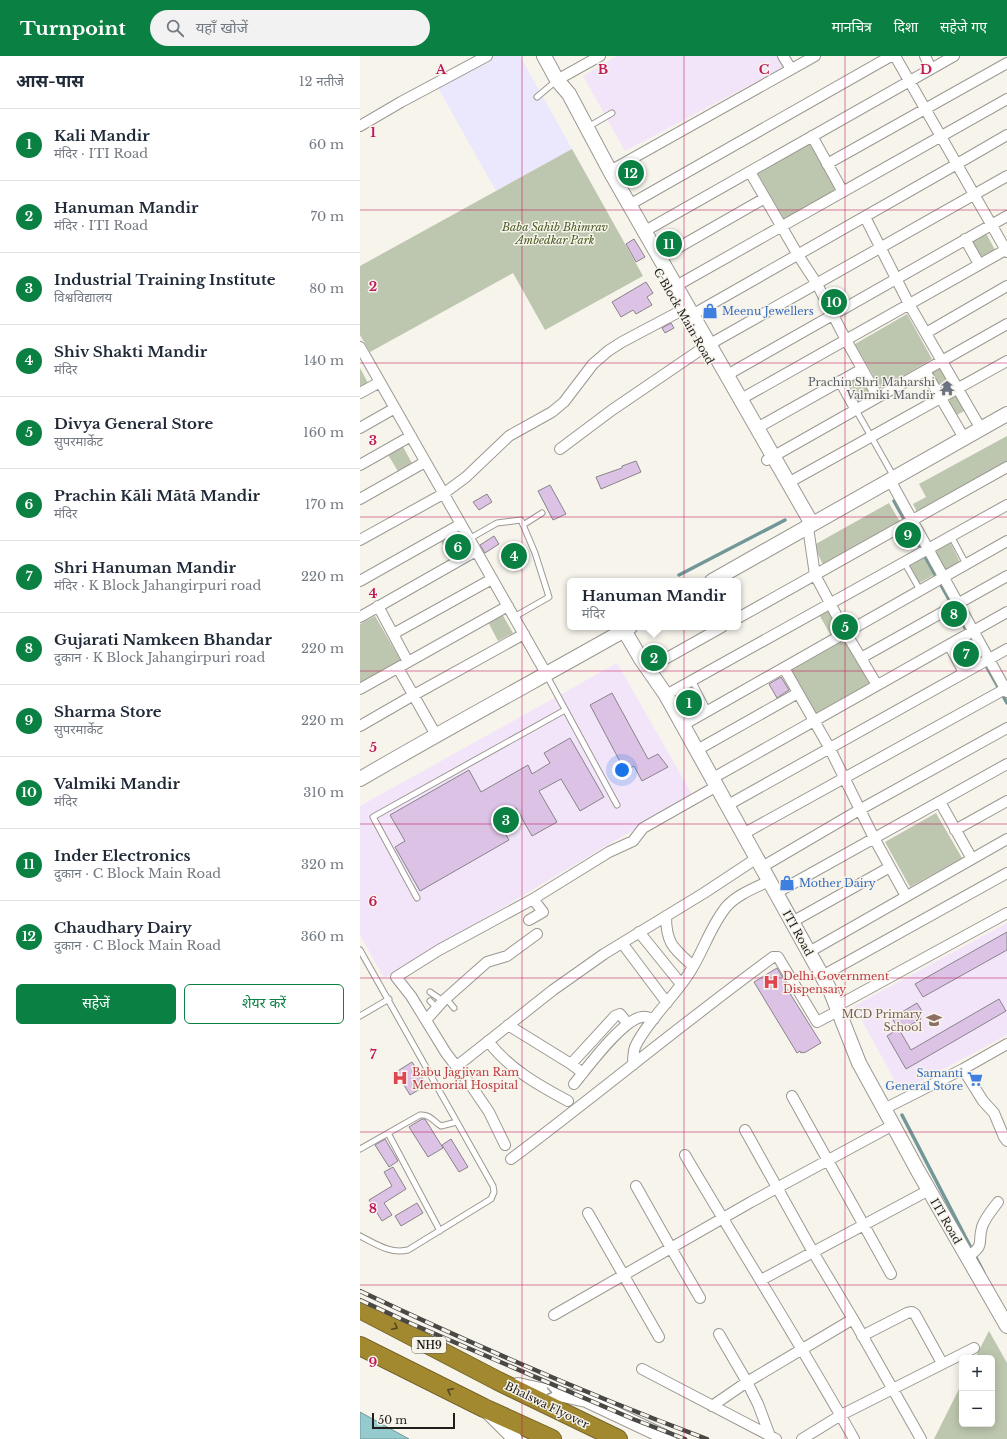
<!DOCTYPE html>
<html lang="hi">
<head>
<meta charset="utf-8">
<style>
	body { margin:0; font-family:"Libre Baskerville","Noto Sans Devanagari",serif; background:#f2f2f3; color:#1f2937 }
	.controls { position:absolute; right:12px; bottom:12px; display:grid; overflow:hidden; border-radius:6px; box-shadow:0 2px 10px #0003 }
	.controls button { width:36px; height:36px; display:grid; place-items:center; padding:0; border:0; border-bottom:1px solid #e0e1e3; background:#fff; color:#1f2937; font:20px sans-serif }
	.scale { position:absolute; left:12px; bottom:10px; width:83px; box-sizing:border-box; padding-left:4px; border:2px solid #1f1e1b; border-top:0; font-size:11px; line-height:14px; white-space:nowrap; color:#1f1e1b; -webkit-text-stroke:3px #f7f4ec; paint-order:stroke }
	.you { position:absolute; left:262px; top:714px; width:14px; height:14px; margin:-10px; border:3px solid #fff; border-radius:50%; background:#1a73e8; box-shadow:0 0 0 6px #1a73e833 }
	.badge { display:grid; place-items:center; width:26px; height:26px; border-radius:50%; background:#0b8043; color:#fff; font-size:13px; font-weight:700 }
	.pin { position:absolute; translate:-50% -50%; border:2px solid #fff; box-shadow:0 1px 4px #0006 }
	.popup { position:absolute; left:207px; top:522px; width:174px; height:52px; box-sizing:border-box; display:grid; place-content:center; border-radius:6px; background:#fff; filter:drop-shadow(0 1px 3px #0005); font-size:13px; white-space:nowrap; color:#747a83 }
	.popup b { font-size:15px; color:#1f2937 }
	.popup::after { content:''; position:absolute; left:50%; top:100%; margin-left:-8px; border:8px solid transparent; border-top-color:#fff }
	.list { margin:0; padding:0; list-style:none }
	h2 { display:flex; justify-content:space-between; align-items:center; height:52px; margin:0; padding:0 16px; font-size:17px }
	h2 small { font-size:13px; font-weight:400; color:#747a83 }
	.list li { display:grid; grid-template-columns:26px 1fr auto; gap:12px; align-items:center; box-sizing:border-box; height:72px; padding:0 16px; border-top:1px solid #e0e1e3 }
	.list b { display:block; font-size:15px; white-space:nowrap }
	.list p { margin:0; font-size:13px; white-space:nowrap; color:#747a83 }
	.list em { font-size:13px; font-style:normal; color:#747a83 }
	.actions { display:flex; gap:8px; padding:12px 16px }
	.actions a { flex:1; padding:9px 0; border:1px solid #0b8043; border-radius:6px; text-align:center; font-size:14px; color:#0b8043 }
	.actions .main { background:#0b8043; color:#fff }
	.icon { flex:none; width:22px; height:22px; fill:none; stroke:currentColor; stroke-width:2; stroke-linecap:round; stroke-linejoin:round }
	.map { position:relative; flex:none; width:647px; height:1383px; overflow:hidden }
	header { display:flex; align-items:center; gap:24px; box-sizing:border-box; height:56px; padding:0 20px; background:#0b8043; color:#fff }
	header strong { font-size:19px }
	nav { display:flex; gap:22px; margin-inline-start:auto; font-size:14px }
	.search { width:280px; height:36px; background:#f2f2f3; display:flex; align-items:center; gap:10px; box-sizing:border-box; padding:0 14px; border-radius:22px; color:#747a83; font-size:15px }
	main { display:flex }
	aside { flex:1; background:#fff }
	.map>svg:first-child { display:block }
</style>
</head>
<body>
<header>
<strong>Turnpoint</strong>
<div class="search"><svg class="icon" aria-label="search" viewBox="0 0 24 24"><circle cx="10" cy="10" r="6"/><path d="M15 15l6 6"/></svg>यहाँ खोजें</div>
<nav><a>मानचित्र</a><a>दिशा</a><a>सहेजे गए</a></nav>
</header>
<main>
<aside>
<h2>आस-पास<small>12 नतीजे</small></h2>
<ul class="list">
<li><span class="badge">1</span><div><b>Kali Mandir</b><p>मंदिर · ITI Road</p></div><em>60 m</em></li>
<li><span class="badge">2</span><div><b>Hanuman Mandir</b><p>मंदिर · ITI Road</p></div><em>70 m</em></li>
<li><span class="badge">3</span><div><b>Industrial Training Institute</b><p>विश्वविद्यालय</p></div><em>80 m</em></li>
<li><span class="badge">4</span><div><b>Shiv Shakti Mandir</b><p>मंदिर</p></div><em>140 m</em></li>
<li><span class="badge">5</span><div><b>Divya General Store</b><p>सुपरमार्केट</p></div><em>160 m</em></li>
<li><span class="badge">6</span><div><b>Prachin Kāli Mātā Mandir</b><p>मंदिर</p></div><em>170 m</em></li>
<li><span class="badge">7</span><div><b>Shri Hanuman Mandir</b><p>मंदिर · K Block Jahangirpuri road</p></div><em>220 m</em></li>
<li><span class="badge">8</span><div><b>Gujarati Namkeen Bhandar</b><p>दुकान · K Block Jahangirpuri road</p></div><em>220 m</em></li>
<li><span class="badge">9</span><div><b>Sharma Store</b><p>सुपरमार्केट</p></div><em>220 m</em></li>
<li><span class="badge">10</span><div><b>Valmiki Mandir</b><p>मंदिर</p></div><em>310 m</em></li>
<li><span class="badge">11</span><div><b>Inder Electronics</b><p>दुकान · C Block Main Road</p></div><em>320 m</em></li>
<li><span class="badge">12</span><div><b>Chaudhary Dairy</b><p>दुकान · C Block Main Road</p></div><em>360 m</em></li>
</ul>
<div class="actions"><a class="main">सहेजें</a><a>शेयर करें</a></div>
</aside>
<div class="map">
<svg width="647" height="1383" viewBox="0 0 647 1383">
	<rect width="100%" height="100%" fill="#f7f4ec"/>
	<path fill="#ebe7fd" d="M 132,0 L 160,0 L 212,93 L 136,135 L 77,30 Z"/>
	<path fill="#f2e5f9" d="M 257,0 L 418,0 L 424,11 L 265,95 L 223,20 Z
		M 257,607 L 333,740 L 268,777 L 24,922 L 0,879 L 0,750 Z
		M 647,867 L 647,979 L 541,1036 L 494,950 Z"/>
	<path fill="#bdc6ae" d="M 450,88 L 476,133 L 424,163 L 398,118 Z
		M 212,93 L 283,220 L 185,274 L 153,217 L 10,296 L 0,279 L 0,210 Z
		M 626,177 L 635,194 L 621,201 L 612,184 Z
		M 547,258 L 572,303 L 521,333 L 495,288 Z
		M 581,309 L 593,332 L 582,338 L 569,316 Z
		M 0,312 L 8,327 L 0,331 Z
		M 501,317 L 513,340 L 497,349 L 484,326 Z
		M 597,336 L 606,354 L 595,360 L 585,343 Z
		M 647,380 L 647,406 L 557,456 L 553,448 L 566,441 L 559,428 Z
		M 42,389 L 53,409 L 39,417 L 27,397 Z
		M 529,447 L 540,466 L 463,509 L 454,489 Z
		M 95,476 L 106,496 L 92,504 L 80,484 Z
		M 590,486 L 600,506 L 585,514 L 575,495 Z
		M 564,500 L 574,519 L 559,527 L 549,508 Z
		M 470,551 L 483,575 L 472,581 L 458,557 Z
		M 141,556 L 153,577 L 138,585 L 127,564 Z
		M 15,560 L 41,605 L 0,627 L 0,568 Z
		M 485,583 L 511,628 L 456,659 L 430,614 Z
		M 576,757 L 602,802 L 550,831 L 525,786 Z
		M 629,1275 L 647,1307 L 647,1383 L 574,1383 L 602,1327 L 602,1368 L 632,1368 L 632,1302 L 615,1302 Z"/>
	<path fill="#95cbce" stroke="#729798" d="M 0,1356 L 49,1383 L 0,1383 Z"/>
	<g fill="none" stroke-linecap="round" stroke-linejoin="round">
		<path stroke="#729798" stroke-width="3.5" d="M 534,445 L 647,647
			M 319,519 L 425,464
			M 542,1059 L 624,1217"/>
	</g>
	<path fill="#dcc2e5" stroke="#88848a" d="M 274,183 L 285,201 L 276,206 L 266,188 Z
		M 286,226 L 293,237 L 287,241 L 292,249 L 276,258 L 273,254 L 261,261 L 252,246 Z
		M 311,267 L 314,272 L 305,277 L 302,272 Z
		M 276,405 L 281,416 L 241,433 L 236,421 L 262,412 L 262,410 Z
		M 190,429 L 206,458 L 193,464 L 178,435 Z
		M 127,438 L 132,446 L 119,454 L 113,446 Z
		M 134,480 L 139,488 L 125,497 L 120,489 Z
		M 610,584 L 619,601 L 602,610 L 594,594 Z
		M 421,621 L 429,634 L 417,642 L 409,628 Z
		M 252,637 L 288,703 L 298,698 L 308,711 L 282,725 L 274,710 L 265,715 L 230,649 Z
		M 210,682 L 244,741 L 220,755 L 201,723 L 179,735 L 197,766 L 172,780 L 156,752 L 137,763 L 149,784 L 60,835 L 35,791 L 45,785 L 30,759 L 109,714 L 121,736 L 168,709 L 172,718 L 190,707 L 184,697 Z
		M 647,876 L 647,894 L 563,941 L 555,928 Z
		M 417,912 L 426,927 L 424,928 L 461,987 L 444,997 L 443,996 L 441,997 L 440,995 L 437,997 L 394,926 Z
		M 639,943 L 646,955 L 546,1013 L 527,980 L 538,973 L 532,962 L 557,947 L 562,955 L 558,957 L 561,963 L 540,975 L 551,994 Z
		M 52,1006 L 67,1029 L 50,1039 L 36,1016 Z
		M 62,1063 L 65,1063 L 83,1092 L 68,1101 L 49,1071 Z
		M 25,1083 L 38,1105 L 29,1111 L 15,1089 Z
		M 91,1083 L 108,1111 L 99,1116 L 82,1089 Z
		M 33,1111 L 46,1133 L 24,1147 L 32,1159 L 22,1165 L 9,1144 L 32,1130 L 24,1116 Z
		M 57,1147 L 63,1157 L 41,1170 L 35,1160 Z"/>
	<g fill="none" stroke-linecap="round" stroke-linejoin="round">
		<defs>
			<path id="lane" d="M 177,41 L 196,25
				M 228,71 L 252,57
				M 496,354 L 534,421
				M 163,469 L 182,457
				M 591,480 L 606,508
				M 109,483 L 137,467 L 161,464 L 175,497 L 189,541 L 154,561
				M 544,506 L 560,534
				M 587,590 L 602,618
				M 187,620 L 257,749
				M 332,624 L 348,655
				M 57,842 L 13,761 L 205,654
				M 0,894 L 133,1130 L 134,1136 L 131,1143 L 48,1194 C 30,1198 16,1188 0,1180
				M 70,936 L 83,945
				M 86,942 L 94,952
				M 70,945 L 77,952
				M 0,960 L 29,943
				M 28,1077 L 80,1175
				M 0,1093 L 60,1059 C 70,1058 73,1065 81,1070 L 97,1066"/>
			<path id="street" d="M 423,0 L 431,13
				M 535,0 L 647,196
				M 565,0 L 571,13
				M 197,24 L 240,0
				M 0,70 L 41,46 L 127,0
				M 452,80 L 483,136
				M 467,108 L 647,7
				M 250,115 L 455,0
				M 390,116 L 438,199 L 457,228 L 486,284 L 518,341
				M 269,149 L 531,0
				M 505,161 L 549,248 L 621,373
				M 285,175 L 594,0
				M 605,183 L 619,208
				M 300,202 L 405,142
				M 316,230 L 647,43
				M 332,259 L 597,108 L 647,79
				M 566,277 L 647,230
				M 0,291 L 187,619
				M 565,315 L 604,382
				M 367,319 L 647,160
				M 480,325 L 496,354
				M 0,337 L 20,326
				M 381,343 L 647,193
				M 0,372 L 35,352
				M 397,372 L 502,313
				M 200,393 L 252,354 L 343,292 L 647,120
				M 407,404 L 647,268
				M 0,409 L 51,380
				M 530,424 L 647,636
				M 428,427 L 647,305
				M 0,443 L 65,406
				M 448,471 L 455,519 L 486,577 L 517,629
				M 0,484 L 83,438 L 106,421 L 149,380 L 192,356 L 204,346 L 233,308 L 248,295 L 262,286 L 328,251
				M 0,525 L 101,468
				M 18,550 L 48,606
				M 0,561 L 116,495
				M 378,562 L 647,411
				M 33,578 L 132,523
				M 501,602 L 647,520
				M 38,612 L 76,679
				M 289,612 L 362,571
				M 424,612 L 469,691 L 514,782 L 546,840
				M 0,633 L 148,550
				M 306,639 L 647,449
				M 323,669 L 647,485
				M 0,670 L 52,640 L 164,578
				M 337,694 L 438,637
				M 353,722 L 647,556
				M 580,746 L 612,803
				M 368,749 L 647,593
				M 595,774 L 647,745
				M 383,778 L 647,632
				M 402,811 L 501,753 L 647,672
				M 416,837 L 647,708
				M 306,860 C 306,887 313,892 333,910
				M 169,864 L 183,856 L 173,843
				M 432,866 L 530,811
				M 279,876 L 321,928
				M 262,887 L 307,947
				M 449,896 L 647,783
				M 462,920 L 647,817
				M 477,950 L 647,857
				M 66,964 L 83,945 L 127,906 L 147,900 L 177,878
				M 148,969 L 211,1008 L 223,1017
				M 128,985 C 148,1012 178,1029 208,1045
				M 211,1008 L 255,960 L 260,958 L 268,968
				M 273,1009 C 273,1003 273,997 275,991 C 286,967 313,942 328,919 C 343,897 350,870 367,850 C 378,838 395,832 409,825
				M 97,1010 L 193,934 L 244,898 L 344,837 L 397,802
				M 603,1013 L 623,1045 L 634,1057 L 644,1081 L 647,1085
				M 214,1028 C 227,1012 263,963 282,961 C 286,960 290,962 294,963
				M 432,1040 L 531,1218
				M 524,1053 L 603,1013 L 647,988
				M 385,1074 L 453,1196 L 493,1263 L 561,1383
				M 145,1089 L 129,1056 L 112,1031 L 86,997 L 51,940 L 36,921 L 79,894 L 173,843 L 249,796 L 273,785 L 283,772 L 357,730
				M 325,1099 C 381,1194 440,1287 494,1383
				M 151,1103 C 239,1037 324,966 413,901 L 418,901 L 457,966 L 478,955
				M 276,1130 L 311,1192 L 340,1242
				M 228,1157 L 299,1281
				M 608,1201 C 626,1187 617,1189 622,1171 C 625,1162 632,1154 638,1146
				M 401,1224 L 569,1134
				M 194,1259 L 391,1146 L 533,1069
				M 359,1278 L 387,1326 L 398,1348 L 410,1380
				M 502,1280 L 547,1257 L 552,1256 L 555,1258 L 582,1307
				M 282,1313 L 416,1383
				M 352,1350 L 387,1326 L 493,1263
				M 442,1383 L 481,1359 L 614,1292"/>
			<path id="secondary" d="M 184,0 L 197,24 L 209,38 L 250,115 L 452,468
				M 352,525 L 647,358
				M 264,574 L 281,603 L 306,639 L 471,936 L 499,1007 L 533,1069 L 558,1115 L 647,1270
				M 0,723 C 89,671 180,622 270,571
				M 158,1329 L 226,1344 L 309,1383
				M 130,1358 L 155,1383"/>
			<path id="highway" d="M 0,1253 L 138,1325 L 258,1383
				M 0,1290 L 124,1352 L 192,1383"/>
		</defs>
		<use href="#lane" stroke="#9c9892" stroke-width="7"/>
		<use href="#street" stroke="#9c9892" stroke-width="12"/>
		<use href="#secondary" stroke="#9c9892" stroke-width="16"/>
		<use href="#highway" stroke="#746429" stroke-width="20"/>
		<use href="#lane" stroke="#fff" stroke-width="5"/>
		<use href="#street" stroke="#fff" stroke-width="10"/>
		<use href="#secondary" stroke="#fff" stroke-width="14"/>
		<use href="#highway" stroke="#a28930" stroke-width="18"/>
		<defs>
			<path id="rail" d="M 0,1235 C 114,1289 229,1339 347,1383
				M 0,1244 L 52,1268 L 273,1363 L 325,1383"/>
		</defs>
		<use href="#rail" stroke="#4a4845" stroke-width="4.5"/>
		<use href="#rail" stroke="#f7f4ec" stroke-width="3" stroke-dasharray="9" stroke-linecap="butt"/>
	</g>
	<defs><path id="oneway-chevron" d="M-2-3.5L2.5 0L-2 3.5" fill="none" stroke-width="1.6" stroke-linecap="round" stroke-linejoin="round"/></defs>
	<g stroke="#534923">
		<use href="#oneway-chevron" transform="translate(35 1271) rotate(27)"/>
		<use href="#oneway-chevron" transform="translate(90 1335) rotate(-153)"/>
	</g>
	<use stroke="#9a9a98" href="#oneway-chevron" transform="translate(189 1336) rotate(12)"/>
	<path fill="none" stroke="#c2185b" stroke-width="1" stroke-opacity="0.55" d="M 162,0 L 162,1383M 324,0 L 324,1383M 485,0 L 485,1383M 0,154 L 647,154M 0,307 L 647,307M 0,461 L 647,461M 0,615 L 647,615M 0,768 L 647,768M 0,922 L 647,922M 0,1076 L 647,1076M 0,1229 L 647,1229"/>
	<defs>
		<symbol id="shop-bare" viewBox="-9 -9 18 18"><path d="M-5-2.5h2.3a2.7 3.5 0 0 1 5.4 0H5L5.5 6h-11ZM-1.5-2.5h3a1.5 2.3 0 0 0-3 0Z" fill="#3f7fe0" stroke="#f7f4ec" stroke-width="2.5" paint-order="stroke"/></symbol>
		<symbol id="temple-bare" viewBox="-9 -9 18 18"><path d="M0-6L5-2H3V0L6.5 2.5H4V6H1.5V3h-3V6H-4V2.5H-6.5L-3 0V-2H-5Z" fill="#6b7280" stroke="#f7f4ec" stroke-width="2.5" paint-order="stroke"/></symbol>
		<symbol id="hospital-bare" viewBox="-9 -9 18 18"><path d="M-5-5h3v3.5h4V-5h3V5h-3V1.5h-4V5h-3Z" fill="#e0444e" stroke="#f7f4ec" stroke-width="2.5" paint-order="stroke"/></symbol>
		<symbol id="school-bare" viewBox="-9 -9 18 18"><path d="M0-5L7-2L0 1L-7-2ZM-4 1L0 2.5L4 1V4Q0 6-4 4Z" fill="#8d6e63" stroke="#f7f4ec" stroke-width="2.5" paint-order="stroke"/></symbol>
		<symbol id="supermarket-bare" viewBox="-9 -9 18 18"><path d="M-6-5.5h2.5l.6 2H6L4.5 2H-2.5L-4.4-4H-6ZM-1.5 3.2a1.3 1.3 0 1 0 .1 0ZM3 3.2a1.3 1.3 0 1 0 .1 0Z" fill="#3f7fe0" stroke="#f7f4ec" stroke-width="2.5" paint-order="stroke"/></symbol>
	</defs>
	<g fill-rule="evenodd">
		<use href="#shop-bare" x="339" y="244" width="22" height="22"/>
		<use href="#temple-bare" x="576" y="321" width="22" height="22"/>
		<use href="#shop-bare" x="416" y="816" width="22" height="22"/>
		<use href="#hospital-bare" x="400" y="915" width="22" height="22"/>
		<use href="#school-bare" x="563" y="953" width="22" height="22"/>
		<use href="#hospital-bare" x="29" y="1011" width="22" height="22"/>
		<use href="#supermarket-bare" x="604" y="1012" width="22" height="22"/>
	</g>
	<g text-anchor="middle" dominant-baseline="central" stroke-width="3" stroke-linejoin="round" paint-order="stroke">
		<rect fill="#f7f4ec" stroke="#605e5a" stroke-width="1" x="52" y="1281" width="34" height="16" rx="3"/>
		<g font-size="10" font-weight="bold" fill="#1f1e1b">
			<text x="69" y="1289">NH9</text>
		</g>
		<g font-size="11" font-style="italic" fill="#495c21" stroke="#f7f4ec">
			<text x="195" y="171">Baba Sahib Bhimrav<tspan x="195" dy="13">Ambedkar Park</tspan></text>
		</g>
		<g font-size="11" fill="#366cbe" stroke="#f7f4ec" text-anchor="start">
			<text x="362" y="255">Meenu Jewellers</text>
			<text x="439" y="827">Mother Dairy</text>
			<text x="603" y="1017" text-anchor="end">Samanti<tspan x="603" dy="13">General Store</tspan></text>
		</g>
		<g font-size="11" fill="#1f1e1b" stroke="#f7f4ec">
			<text transform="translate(324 260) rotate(60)">C Block Main Road</text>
			<text transform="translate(438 877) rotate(61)">ITI Road</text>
			<text transform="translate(586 1165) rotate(60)">ITI Road</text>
			<text transform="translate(187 1349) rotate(26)">Bhalswa Flyover</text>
		</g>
		<g font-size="11" fill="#5b616d" stroke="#f7f4ec" text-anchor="end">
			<text x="575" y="326">Prachin Shri Maharshi<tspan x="575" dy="13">Valmiki Mandir</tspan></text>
		</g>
		<g font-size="11" fill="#be3a42" stroke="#f7f4ec" text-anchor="start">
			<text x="423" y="920">Delhi Government<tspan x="423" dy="13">Dispensary</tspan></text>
			<text x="52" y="1016">Babu Jagjivan Ram<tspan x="52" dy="13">Memorial Hospital</tspan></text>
		</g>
		<g font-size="11" fill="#785e54" stroke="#f7f4ec" text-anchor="end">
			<text x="562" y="958">MCD Primary<tspan x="562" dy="13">School</tspan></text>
		</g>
	</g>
	<g font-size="13" text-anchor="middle" font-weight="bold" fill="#c2185b" stroke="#f7f4ec" stroke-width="3" stroke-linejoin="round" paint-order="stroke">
		<text x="81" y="18">A</text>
		<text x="243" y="18">B</text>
		<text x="404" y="18">C</text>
		<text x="566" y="18">D</text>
		<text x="13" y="81">1</text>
		<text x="13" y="235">2</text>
		<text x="13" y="389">3</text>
		<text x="13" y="542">4</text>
		<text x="13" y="696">5</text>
		<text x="13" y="850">6</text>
		<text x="13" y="1003">7</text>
		<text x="13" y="1157">8</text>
		<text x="13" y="1311">9</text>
	</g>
</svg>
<div class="controls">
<button>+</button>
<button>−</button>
</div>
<div class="scale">50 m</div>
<div class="you"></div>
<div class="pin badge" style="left:329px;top:647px">1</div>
<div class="pin badge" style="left:294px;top:602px">2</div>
<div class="popup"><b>Hanuman Mandir</b>मंदिर</div>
<div class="pin badge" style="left:146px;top:764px">3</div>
<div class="pin badge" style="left:154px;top:500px">4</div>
<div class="pin badge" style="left:485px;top:571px">5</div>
<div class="pin badge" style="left:98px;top:491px">6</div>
<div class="pin badge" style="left:606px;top:598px">7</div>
<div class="pin badge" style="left:594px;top:558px">8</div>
<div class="pin badge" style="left:548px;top:479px">9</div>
<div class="pin badge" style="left:474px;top:246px">10</div>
<div class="pin badge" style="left:309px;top:188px">11</div>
<div class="pin badge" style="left:271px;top:117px">12</div>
</div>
</main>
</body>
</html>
